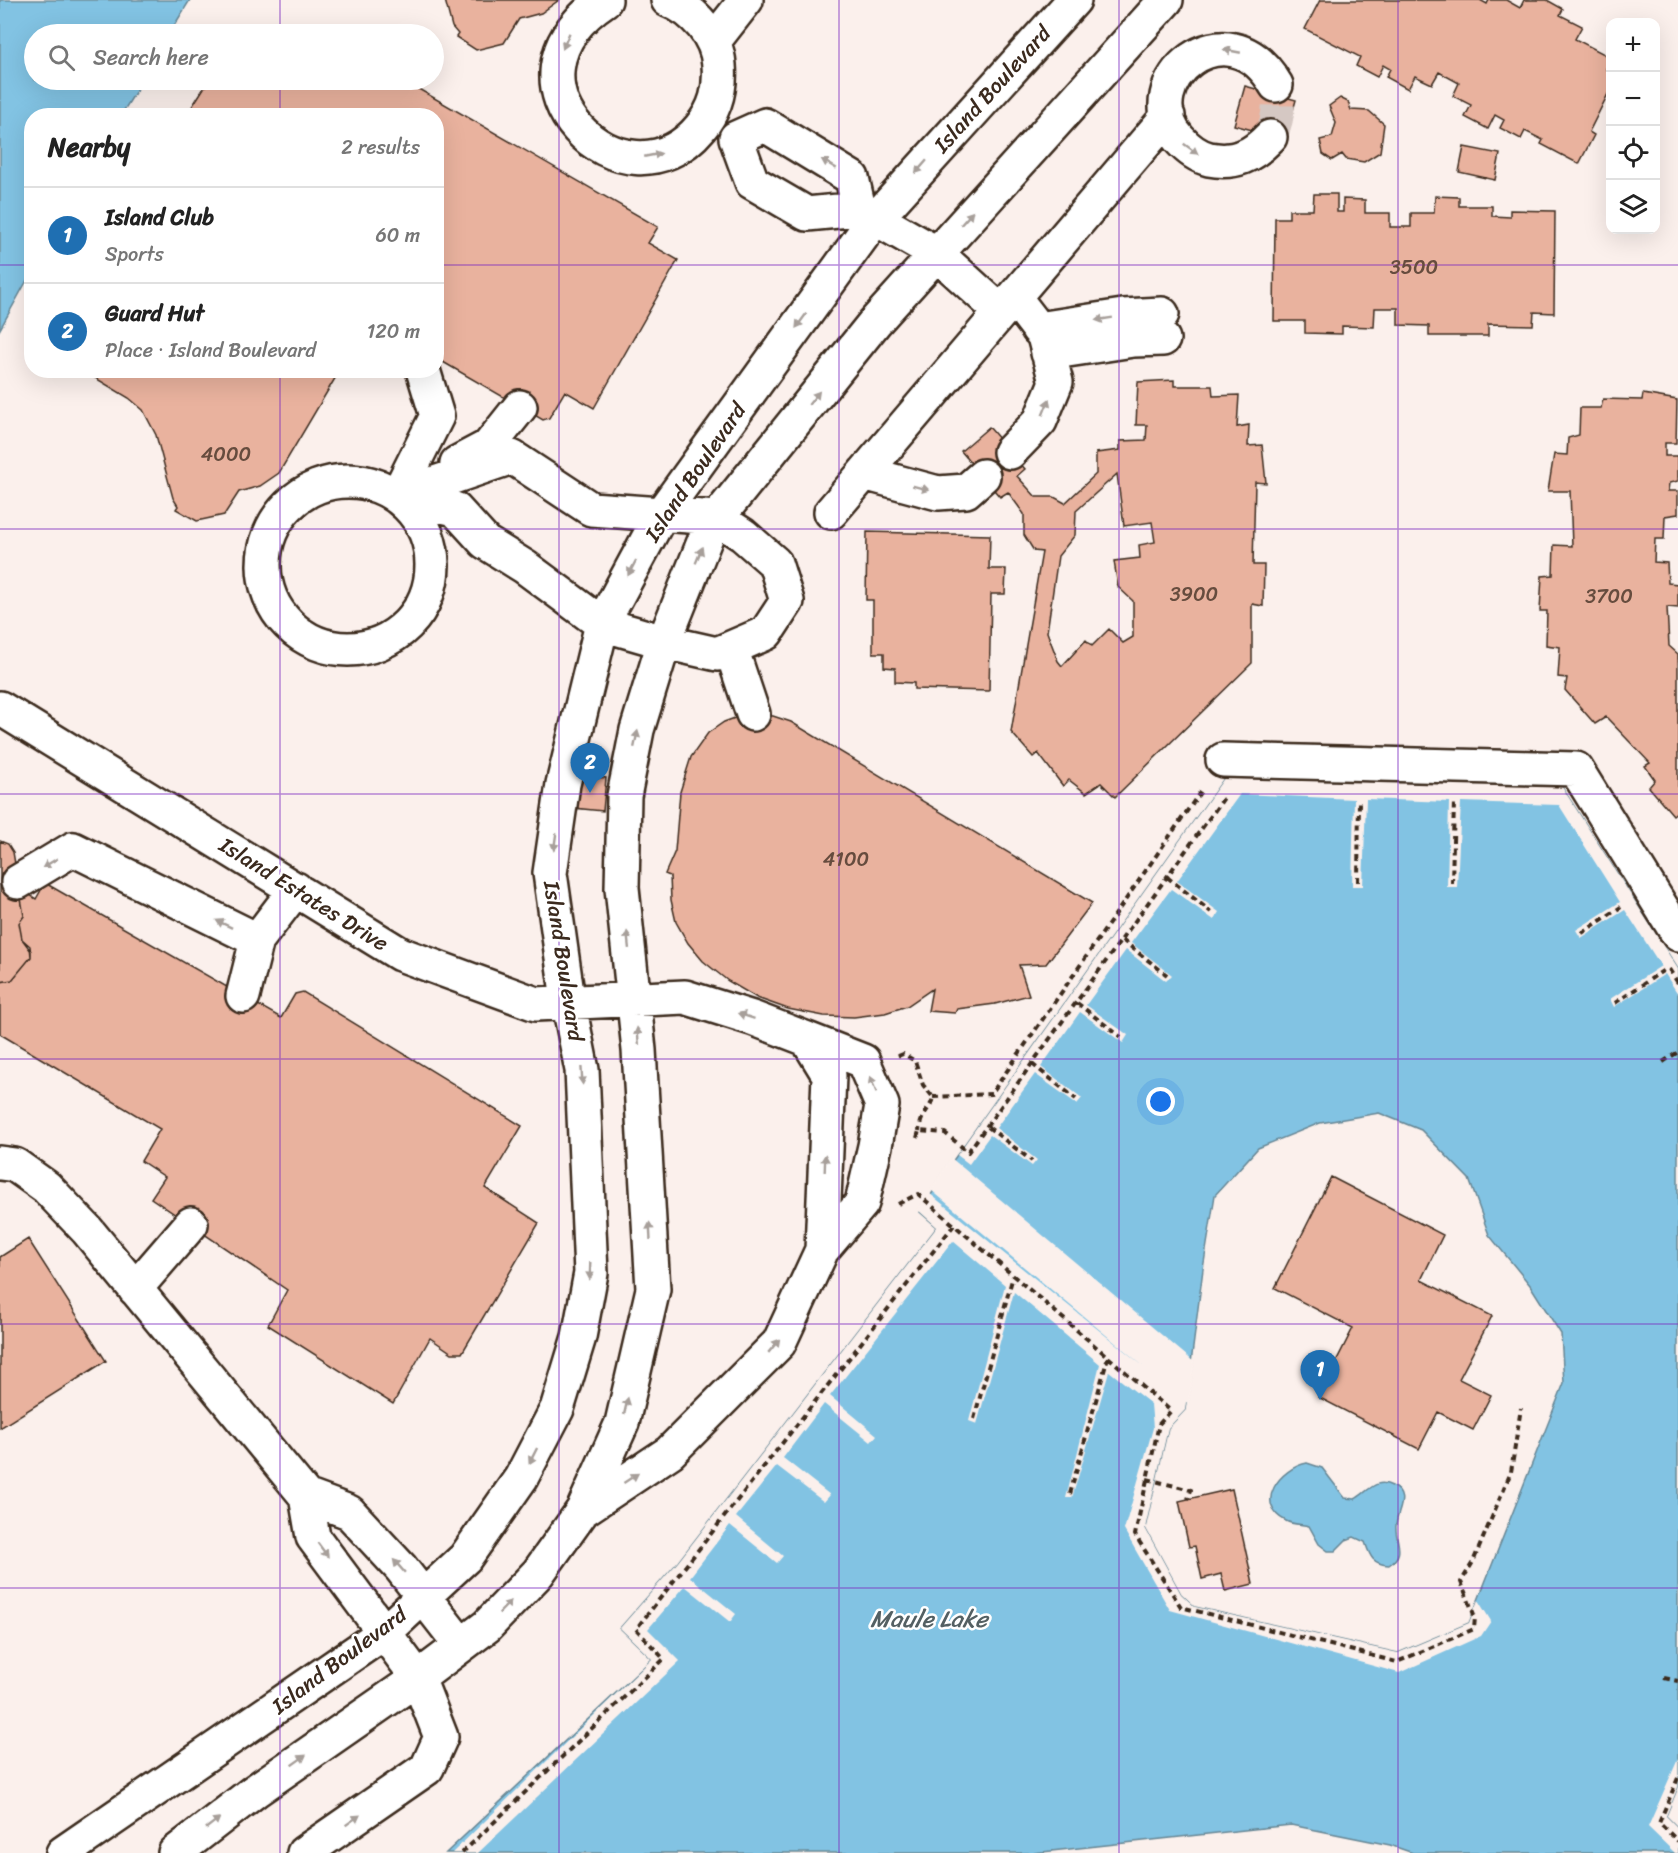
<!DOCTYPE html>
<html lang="en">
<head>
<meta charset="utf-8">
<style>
	body { margin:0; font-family:Sriracha,sans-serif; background:#f6f6f6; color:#222 }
	.controls { position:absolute; right:18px; top:18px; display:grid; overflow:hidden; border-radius:12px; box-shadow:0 6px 24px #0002 }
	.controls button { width:54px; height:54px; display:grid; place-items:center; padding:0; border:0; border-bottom:2px solid #e0e0e0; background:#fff; color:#222; font:30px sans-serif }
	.you { position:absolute; left:1161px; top:1102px; width:21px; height:21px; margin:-15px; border:4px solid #fff; border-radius:50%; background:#1a73e8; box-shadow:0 0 0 9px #1a73e833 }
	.badge { display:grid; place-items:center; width:39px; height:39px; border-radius:50%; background:#1f6fb2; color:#fff; font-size:20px; font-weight:700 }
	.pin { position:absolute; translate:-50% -50px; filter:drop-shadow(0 2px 3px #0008) }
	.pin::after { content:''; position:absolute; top:32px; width:21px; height:18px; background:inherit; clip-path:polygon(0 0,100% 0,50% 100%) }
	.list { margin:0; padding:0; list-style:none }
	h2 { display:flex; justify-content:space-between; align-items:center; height:78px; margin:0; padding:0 24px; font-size:26px }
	h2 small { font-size:20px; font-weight:400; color:#767676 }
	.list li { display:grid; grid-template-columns:39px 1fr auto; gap:18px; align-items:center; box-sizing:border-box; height:96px; padding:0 24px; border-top:2px solid #e0e0e0 }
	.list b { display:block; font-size:22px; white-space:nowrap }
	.list p { margin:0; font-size:20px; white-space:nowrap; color:#767676 }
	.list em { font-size:20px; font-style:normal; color:#767676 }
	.icon { flex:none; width:33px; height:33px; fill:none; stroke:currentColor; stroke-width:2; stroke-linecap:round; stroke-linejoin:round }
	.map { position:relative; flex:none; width:1678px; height:1853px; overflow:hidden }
	.search { position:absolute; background:#fff; box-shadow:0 6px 24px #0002; left:24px; top:24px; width:420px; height:66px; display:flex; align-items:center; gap:15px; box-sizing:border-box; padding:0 21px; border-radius:33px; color:#767676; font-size:22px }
	.panel { position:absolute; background:#fff; box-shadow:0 6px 24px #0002; left:24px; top:108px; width:420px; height:270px; border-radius:24px }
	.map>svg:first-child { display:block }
</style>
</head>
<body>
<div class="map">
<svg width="1678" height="1853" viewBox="0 0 1678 1853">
	<rect width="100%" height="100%" fill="#fbf0ec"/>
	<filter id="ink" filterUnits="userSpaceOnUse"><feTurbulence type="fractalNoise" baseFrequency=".0167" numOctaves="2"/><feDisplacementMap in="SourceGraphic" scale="12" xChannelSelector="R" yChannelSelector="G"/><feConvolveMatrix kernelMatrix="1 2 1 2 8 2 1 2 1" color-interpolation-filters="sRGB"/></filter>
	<g filter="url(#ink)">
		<path fill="#82c3e3" stroke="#668694" stroke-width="1.5" fill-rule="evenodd" d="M 0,0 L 190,0 L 169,34 L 34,34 L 34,80 L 143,80 L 121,115 L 32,116 L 31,273 L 0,329 Z
			M 1225,777 L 1562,787 L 1678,969 L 1678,1787 L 1666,1816 L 1678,1828 L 1678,1853 L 1413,1853 L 1390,1845 L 1291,1825 L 1033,1853 L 446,1853 L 652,1659 L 620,1628 L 678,1562 L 937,1227 L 920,1212 L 952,1162 ZM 1379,1113 L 1421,1130 L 1469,1179 L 1489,1235 L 1530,1285 L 1561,1334 L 1564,1383 L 1469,1623 L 1398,1653 L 1195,1607 L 1181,1594 L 1145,1528 L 1168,1428 L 1185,1410 L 1203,1269 L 1215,1195 L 1258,1148 L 1320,1123 Z
			M 1307,1463 L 1322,1468 L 1345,1498 L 1355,1499 C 1368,1492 1376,1477 1392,1486 C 1412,1497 1395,1512 1396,1528 C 1396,1544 1406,1553 1389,1565 C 1372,1564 1370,1556 1365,1542 L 1354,1537 L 1346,1540 L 1335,1551 L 1328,1551 L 1319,1544 L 1309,1526 C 1302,1524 1293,1525 1286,1521 C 1253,1504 1280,1468 1307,1463 Z"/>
		<path fill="#fbf0ec" d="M 1225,777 L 1562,787 L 1678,969 L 1678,994 L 1665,974 L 1614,1007 L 1610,999 L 1661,966 L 1625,910 L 1581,938 L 1576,930 L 1620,902 L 1559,805 L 1461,802 L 1457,887 L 1447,887 L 1449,802 L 1366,799 L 1363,886 L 1352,886 L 1354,799 L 1240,794 L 1177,881 L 1219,912 L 1214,920 L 1171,889 L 1131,943 L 1172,975 L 1166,981 L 1126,950 L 1086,1005 L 1128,1035 L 1123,1043 L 1080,1012 L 1041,1067 L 1082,1098 L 1077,1104 L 1035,1074 L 996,1128 L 1037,1160 L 1032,1166 L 990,1135 L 969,1164 L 957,1155 Z
			M 951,1158 L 1194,1362 L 1189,1403 L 1186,1402 L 1185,1410 L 1168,1428 L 1145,1528 L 1181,1594 L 1195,1607 L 1398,1653 L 1469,1623 L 1478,1600 L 1491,1621 L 1481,1636 L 1399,1673 L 1170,1610 L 1124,1530 L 1153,1428 L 1151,1404 L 1109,1371 L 1072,1498 L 1066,1498 L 1100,1364 L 1014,1292 L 977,1424 L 969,1421 L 1005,1285 L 953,1241 L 830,1396 L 877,1435 L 871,1442 L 824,1404 L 783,1458 L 830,1495 L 824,1502 L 777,1466 L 736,1517 L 783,1556 L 777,1563 L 730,1525 L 690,1577 L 736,1614 L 730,1622 L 685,1586 L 648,1629 L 680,1661 L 478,1853 L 452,1853 L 652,1659 L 620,1628 L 678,1562 L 937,1227 L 918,1210 L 929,1193 L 1147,1369 L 931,1190 Z
			M 1678,1759 L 1678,1787 L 1666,1816 L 1678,1828 L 1678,1853 L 1675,1853 L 1648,1827 Z"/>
		<path fill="#e9b29e" stroke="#3b2a1e" stroke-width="1.5" fill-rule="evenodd" d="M 445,0 L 559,0 L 541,13 L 519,19 L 504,43 L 476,50 L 456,37 L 458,34 L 452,27 Z
			M 1320,0 L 1480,0 L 1487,4 L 1489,0 L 1506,0 L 1520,8 L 1524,0 L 1547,0 L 1563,9 L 1560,15 L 1582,26 L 1575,39 L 1610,57 L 1606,69 L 1610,72 L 1610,90 L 1589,132 L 1594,135 L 1579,164 L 1541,144 L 1543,140 L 1525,131 L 1521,139 L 1500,128 L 1504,120 L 1495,115 L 1488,129 L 1465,117 L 1471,105 L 1453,96 L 1459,83 L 1439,72 L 1432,84 L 1415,76 L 1408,89 L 1386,77 L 1390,69 L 1383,65 L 1377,77 L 1356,66 L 1360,57 L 1305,29 Z
			M 209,80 L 298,80 L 309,86 L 313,80 L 403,80 L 658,227 L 648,243 L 678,260 L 594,408 L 565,391 L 549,418 L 543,420 L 436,358 L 436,116 L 186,116 Z
			M 1245,86 L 1296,100 L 1285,139 L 1234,125 Z
			M 1340,98 L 1348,102 L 1351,110 L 1369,111 L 1384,124 L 1380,152 L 1364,162 L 1346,159 L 1342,154 L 1332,160 L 1323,154 L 1320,140 L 1332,137 L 1336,123 L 1329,106 Z
			M 1464,147 L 1500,154 L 1495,180 L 1459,172 Z
			M 1314,194 L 1337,194 L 1337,212 L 1343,212 L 1343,199 L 1365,200 L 1365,213 L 1390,213 L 1390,227 L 1411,227 L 1411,213 L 1434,213 L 1435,196 L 1459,197 L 1459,206 L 1492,206 L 1492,216 L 1510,217 L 1510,210 L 1555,211 L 1554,313 L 1534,312 L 1533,325 L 1488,324 L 1488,336 L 1429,336 L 1429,326 L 1398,325 L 1398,308 L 1375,308 L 1374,327 L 1342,326 L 1342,334 L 1305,333 L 1305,321 L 1274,321 L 1275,218 L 1289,218 L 1289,210 L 1313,210 Z
			M 82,370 L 340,370 L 279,473 L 260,486 L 239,492 L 224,515 L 197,521 L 176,509 L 178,506 L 173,498 L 156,435 L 143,410 L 129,398 Z
			M 1174,380 L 1174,386 L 1212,386 L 1213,396 L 1239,395 L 1237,427 L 1249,425 L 1248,446 L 1262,445 L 1266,483 L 1255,482 L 1253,565 L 1264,565 L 1263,606 L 1252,604 L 1252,663 L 1115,797 L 1101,783 L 1086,793 L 1069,780 L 1063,786 L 1038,753 L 1033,757 L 1011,732 L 1042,552 L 1034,551 L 1024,535 L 1024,514 L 1008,492 L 1000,497 L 961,451 L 989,427 L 1025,469 L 1017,476 L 1036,497 L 1054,497 L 1065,503 L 1096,474 L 1096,453 L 1120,450 L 1120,441 L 1146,440 L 1147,425 L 1136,425 L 1138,382 ZM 1117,474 L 1124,526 L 1152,522 L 1155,542 L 1139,545 L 1140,558 L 1114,561 L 1118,587 L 1133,601 L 1133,637 L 1123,643 L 1109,629 L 1092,646 L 1086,640 L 1062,666 L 1058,661 L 1047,632 L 1058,556 L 1075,535 L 1076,511 Z
			M 1643,394 L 1677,400 L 1676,443 L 1665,443 L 1665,456 L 1678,456 L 1678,481 L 1669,483 L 1668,491 L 1678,491 L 1678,514 L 1665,516 L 1664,539 L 1655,539 L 1654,562 L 1667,563 L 1668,583 L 1678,584 L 1678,608 L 1667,607 L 1669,646 L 1678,654 L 1678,811 L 1673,815 L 1649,787 L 1655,780 L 1645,766 L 1650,763 L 1606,717 L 1595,724 L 1565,690 L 1567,678 L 1558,677 L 1560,647 L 1546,645 L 1547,611 L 1540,611 L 1542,576 L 1553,575 L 1554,545 L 1572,546 L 1570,491 L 1548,491 L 1554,454 L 1567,455 L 1568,438 L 1579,435 L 1580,408 L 1601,408 L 1603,399 L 1642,400 Z
			M 867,532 L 990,535 L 989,569 L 1006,569 L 1005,594 L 991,594 L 989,691 L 914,689 L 914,683 L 895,682 L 895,668 L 884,667 L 884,653 L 873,653 L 873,600 L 866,600 Z
			M 743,715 L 773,716 L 791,722 L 1092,903 L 1046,964 L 1019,965 L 1029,995 L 995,1004 L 957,1009 L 955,1013 L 928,1011 L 932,989 L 907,1006 L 885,1013 L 854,1017 L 824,1016 L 788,1009 L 757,998 L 728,981 L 703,961 L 688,943 L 676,922 L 671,900 L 670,876 L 665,874 L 675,851 L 680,792 L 691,757 L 708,733 L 724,722 Z
			M 576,775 L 606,778 L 603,811 L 573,808 Z
			M 0,841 L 8,844 L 13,852 L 24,916 L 19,923 L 22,939 L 31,951 L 31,957 L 12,980 L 0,982 Z
			M 45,883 L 281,1018 L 295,994 L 303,992 L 522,1126 L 485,1188 L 539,1223 L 462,1353 L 452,1353 L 430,1338 L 393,1404 L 268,1325 L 287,1290 L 151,1198 L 165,1177 L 141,1161 L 160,1129 L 0,1034 L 0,982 L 12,980 L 31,957 L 30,946 L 22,939 L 19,923 L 24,916 L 19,888 L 36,899 Z
			M 1331,1177 L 1443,1235 L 1421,1280 L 1492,1316 L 1459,1379 L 1491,1395 L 1473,1430 L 1438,1412 L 1419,1449 L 1318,1397 L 1353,1328 L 1275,1288 Z
			M 28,1239 L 106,1361 L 0,1428 L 0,1257 Z
			M 1232,1489 L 1253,1584 L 1225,1591 L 1221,1574 L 1202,1579 L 1195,1546 L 1189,1547 L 1179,1501 Z"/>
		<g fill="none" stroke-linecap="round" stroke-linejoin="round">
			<path stroke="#d5c8c3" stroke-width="33" stroke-dasharray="33 16" stroke-linecap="butt" d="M 1270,137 C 1279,118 1280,105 1276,85"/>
			<defs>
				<path id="minor" d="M 605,0 C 482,82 625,218 700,128 C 716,109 721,89 719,65 C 717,36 694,10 668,0
					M 713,42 L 746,0
					M 1270,137 C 1252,156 1235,164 1209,159 C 1197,156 1187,148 1179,139 C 1131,84 1227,0 1276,85
					M 859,209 L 852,178 L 765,125 L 736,138 L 752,182 L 807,214 L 859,209 L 936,253 L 1001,312
					M 1038,329 L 1123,316 L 1162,314
					M 1048,353 L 1133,340 L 1163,339
					M 1010,452 L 1040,421 L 1056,382 L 1044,336 L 1014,297
					M 512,457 L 591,509 L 717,518 L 743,535 L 775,563 L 787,601 L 766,633 L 717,654 L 664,642 L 602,624 L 525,567 L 485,542 L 455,509 L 397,496 Z
					M 457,463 L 489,446 L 520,407
					M 864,473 L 938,493 L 966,491 L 983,476
					M264 565a84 84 0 1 1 168 0a84 84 0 1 1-168 0Z
					M 397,496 L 437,416 L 423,370
					M 831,512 L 1168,116
					M 731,648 L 753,714
					M 0,708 L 400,954 L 536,1004 L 685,997 L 752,1018 L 807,1039 L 829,1075 L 822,1250 L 779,1343 L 670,1452 L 583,1510
					M 1223,760 L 1576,769 L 1678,934
					M 18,882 L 73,849 L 257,940 L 296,889
					M 243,996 L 257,940
					M 807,1039 L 863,1061 L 882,1105 L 875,1146 L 862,1203 L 822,1250
					M 0,1163 L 15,1165 L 46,1187 L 87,1230 L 306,1496 L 349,1512 L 401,1568 L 461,1645
					M 135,1289 L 191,1224
					M 63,1853 L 385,1632 L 465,1558 L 521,1478 L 557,1409 L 579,1337 L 591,1273 L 582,1070 L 568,1000 L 550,873 L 563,784 L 602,624 L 662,513 L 871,224 L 1074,0
					M 175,1853 L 255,1791 L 418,1678 L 487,1626 L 538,1573 L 583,1510 L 622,1423 L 653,1289 L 639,1050 L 622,888 L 624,796 L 637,730 L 664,642 L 710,527 L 875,322 L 1166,0
					M 304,1853 L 427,1768 L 441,1737 L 418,1678 L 313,1537 L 306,1496"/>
			</defs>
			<use href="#minor" stroke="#3b2a1e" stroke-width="38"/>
			<path stroke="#3b2a1e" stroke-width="4" stroke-dasharray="6 4.5" stroke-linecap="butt" d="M 1167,877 L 1211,912
				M 1358,882 L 1359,799
				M 1452,884 L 1454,801
				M 1582,933 L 1621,907
				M 1122,940 L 1167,975
				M 1669,969 L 1678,983
				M 1077,1003 L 1121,1037
				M 1615,1003 L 1667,968
				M 898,1056 L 903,1054 L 915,1061 L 923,1085 L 933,1097 C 931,1110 921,1112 919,1131
				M 1663,1062 L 1678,1052
				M 1032,1064 L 1076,1099
				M 933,1097 L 991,1094 L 1203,788
				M 988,1127 L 1032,1161
				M 917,1138 L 919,1131 L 945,1133 L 968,1152 L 1226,795
				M 898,1204 L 918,1194 L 1171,1411 L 1159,1424 L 1135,1535 L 1181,1607 L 1397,1662 L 1474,1629 L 1475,1617 L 1461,1582 L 1473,1562 L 1511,1472 L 1521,1408
				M 974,1419 L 1013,1276
				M 1147,1479 L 1191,1490 L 1188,1499
				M 1070,1494 L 1108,1357
				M 1664,1678 L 1678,1681
				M 1678,1778 L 1659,1823 L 1678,1841
				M 462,1853 L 664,1659 L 636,1629 L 954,1225"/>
			<use href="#minor" stroke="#fff" stroke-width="33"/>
		</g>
		<defs><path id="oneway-solid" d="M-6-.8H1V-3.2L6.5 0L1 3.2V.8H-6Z" transform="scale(1.5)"/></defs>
		<g fill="#a79f9a">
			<use href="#oneway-solid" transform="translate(566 41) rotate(113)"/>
			<use href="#oneway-solid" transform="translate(1232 51) rotate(-169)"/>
			<use href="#oneway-solid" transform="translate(1191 149) rotate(36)"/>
			<use href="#oneway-solid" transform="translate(653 155) rotate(-11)"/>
			<use href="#oneway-solid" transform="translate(829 164) rotate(-149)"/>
			<use href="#oneway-solid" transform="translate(921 167) rotate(131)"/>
			<use href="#oneway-solid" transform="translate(967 218) rotate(-48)"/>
			<use href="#oneway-solid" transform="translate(1104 319) rotate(171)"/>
			<use href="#oneway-solid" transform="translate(801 321) rotate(126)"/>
			<use href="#oneway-solid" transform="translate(814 398) rotate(-51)"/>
			<use href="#oneway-solid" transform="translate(1046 407) rotate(-68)"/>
			<use href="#oneway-solid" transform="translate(921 488) rotate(15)"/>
			<use href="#oneway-solid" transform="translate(699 555) rotate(-68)"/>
			<use href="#oneway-solid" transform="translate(632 568) rotate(118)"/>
			<use href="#oneway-solid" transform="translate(636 739) rotate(-78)"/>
			<use href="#oneway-solid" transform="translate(555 842) rotate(98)"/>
			<use href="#oneway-solid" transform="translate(50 863) rotate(149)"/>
			<use href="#oneway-solid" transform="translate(224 924) rotate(-154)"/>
			<use href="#oneway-solid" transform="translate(628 940) rotate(-96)"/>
			<use href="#oneway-solid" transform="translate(746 1016) rotate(-162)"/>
			<use href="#oneway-solid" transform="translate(638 1036) rotate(-96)"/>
			<use href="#oneway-solid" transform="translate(582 1076) rotate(86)"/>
			<use href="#oneway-solid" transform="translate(873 1084) rotate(-113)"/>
			<use href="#oneway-solid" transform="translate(825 1163) rotate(-88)"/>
			<use href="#oneway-solid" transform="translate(650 1231) rotate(-93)"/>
			<use href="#oneway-solid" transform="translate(590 1271) rotate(92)"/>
			<use href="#oneway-solid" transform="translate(774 1346) rotate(-50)"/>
			<use href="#oneway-solid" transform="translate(626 1406) rotate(-77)"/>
			<use href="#oneway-solid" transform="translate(533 1456) rotate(117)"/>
			<use href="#oneway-solid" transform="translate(631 1478) rotate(-33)"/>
			<use href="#oneway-solid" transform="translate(323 1550) rotate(53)"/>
			<use href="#oneway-solid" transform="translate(399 1566) rotate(-131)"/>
			<use href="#oneway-solid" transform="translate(505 1607) rotate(-46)"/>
			<use href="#oneway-solid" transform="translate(299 1760) rotate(-35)"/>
			<use href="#oneway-solid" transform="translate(353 1820) rotate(-35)"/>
			<use href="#oneway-solid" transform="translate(213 1823) rotate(-38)"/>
		</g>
	</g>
	<path fill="none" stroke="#7b2cbf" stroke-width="1.5" stroke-opacity="0.55" d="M 280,0 L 280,34M 559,0 L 559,1853M 839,0 L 839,1853M 1119,0 L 1119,1853M 1398,0 L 1398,1853M 280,80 L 280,116M 0,265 L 32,265M 436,265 L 1678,265M 280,370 L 280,1853M 0,529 L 1678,529M 0,794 L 1678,794M 0,1059 L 1678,1059M 0,1324 L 1678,1324M 0,1588 L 1678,1588"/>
	<g text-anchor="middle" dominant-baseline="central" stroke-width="5" stroke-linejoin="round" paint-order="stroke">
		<g font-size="20" fill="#664c3e">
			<text x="1414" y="267">3500</text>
			<text x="226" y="454">4000</text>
			<text x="1194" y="594">3900</text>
			<text x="1609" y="596">3700</text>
			<text x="846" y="859">4100</text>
		</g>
		<g font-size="22" fill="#3b2a1e" stroke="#fff">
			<text transform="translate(992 89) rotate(-48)">Island Boulevard</text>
			<text transform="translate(695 472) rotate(-56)">Island Boulevard</text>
			<text transform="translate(304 894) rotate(32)">Island Estates Drive</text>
			<text transform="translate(564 961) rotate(81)">Island Boulevard</text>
			<text transform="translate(339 1660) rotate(-37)">Island Boulevard</text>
		</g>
		<g font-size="24" font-style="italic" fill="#546063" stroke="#fff">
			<text x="929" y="1619">Maule Lake</text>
		</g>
	</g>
</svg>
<div class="controls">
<button>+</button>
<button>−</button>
<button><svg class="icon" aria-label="locate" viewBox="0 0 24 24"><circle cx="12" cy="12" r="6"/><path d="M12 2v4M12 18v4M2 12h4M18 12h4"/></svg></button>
<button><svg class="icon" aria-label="layers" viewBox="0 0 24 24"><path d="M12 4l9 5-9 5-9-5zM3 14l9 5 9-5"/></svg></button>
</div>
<div class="you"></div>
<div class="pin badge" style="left:1320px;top:1400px">1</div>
<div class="pin badge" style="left:590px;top:793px">2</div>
<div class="search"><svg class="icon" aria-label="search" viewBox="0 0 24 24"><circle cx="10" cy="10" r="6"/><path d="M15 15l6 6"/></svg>Search here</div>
<section class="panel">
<h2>Nearby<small>2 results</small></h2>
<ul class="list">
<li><span class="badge">1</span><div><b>Island Club</b><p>Sports</p></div><em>60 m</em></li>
<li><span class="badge">2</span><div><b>Guard Hut</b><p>Place · Island Boulevard</p></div><em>120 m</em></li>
</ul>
</section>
</div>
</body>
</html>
